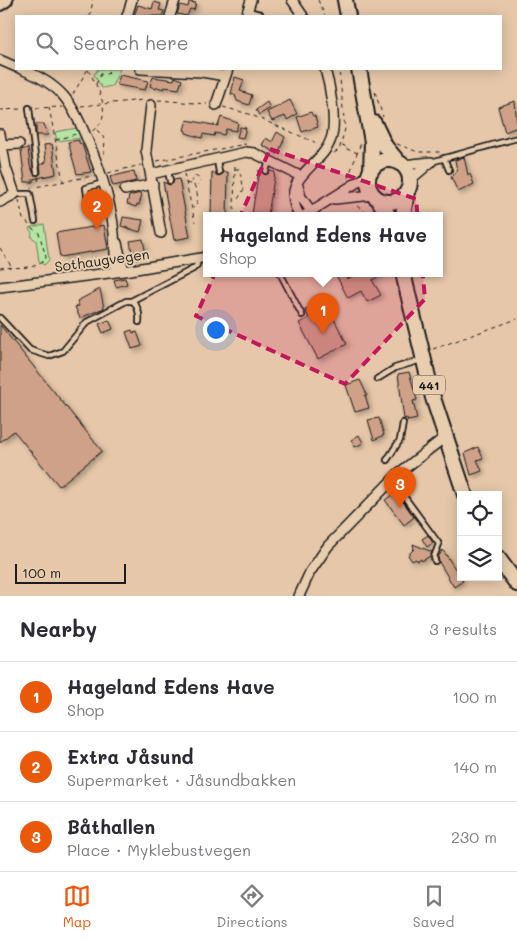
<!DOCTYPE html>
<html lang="en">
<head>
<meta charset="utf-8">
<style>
	body { margin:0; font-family:Mali,sans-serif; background:#f7f7f7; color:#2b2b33 }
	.controls { position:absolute; right:15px; bottom:15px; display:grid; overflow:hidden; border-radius:0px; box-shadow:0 2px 12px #0003 }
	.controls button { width:45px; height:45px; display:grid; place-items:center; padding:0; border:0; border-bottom:1px solid #e1e1e2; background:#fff; color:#2b2b33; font:25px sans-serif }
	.scale { position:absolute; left:15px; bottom:12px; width:111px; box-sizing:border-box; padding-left:5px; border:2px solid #1c1c1c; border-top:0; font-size:14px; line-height:18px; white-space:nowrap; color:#1c1c1c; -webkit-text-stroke:4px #e8cdaf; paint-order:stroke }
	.you { position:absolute; left:215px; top:329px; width:18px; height:18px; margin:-12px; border:4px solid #fff; border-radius:50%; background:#1a73e8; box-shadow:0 0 0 8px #1a73e833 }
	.badge { display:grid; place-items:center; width:32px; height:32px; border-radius:50%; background:#ea580c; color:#fff; font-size:16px; font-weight:700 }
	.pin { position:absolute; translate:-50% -41px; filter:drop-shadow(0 1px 2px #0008) }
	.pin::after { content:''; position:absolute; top:26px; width:18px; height:15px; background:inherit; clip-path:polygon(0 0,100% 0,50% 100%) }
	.popup { position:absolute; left:203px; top:212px; width:240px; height:65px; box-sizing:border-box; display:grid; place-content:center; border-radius:0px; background:#fff; filter:drop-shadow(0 1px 4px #0005); font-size:16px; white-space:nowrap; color:#7c7c81 }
	.popup b { font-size:19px; color:#2b2b33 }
	.popup::after { content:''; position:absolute; left:50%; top:100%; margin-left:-10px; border:10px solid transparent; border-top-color:#fff }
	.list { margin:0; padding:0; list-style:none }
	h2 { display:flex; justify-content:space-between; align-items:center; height:65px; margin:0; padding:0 20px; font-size:21px }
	h2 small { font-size:16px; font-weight:400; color:#7c7c81 }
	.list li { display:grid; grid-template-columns:32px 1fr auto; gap:15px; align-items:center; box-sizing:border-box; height:70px; padding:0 20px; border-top:1px solid #e1e1e2 }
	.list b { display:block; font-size:19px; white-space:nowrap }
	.list p { margin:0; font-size:16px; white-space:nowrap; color:#7c7c81 }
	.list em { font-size:16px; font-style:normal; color:#7c7c81 }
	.icon { flex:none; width:28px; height:28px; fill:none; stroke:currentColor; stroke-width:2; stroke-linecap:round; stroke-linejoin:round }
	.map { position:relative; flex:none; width:517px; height:596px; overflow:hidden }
	.search { position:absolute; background:#fff; box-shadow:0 2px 12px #0003; left:15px; right:15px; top:15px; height:55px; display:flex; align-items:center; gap:12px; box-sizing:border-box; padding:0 18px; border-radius:0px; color:#7c7c81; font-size:19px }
	.sheet { height:275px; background:#fff }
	nav { display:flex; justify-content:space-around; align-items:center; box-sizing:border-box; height:70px; border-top:1px solid #e1e1e2; background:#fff; font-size:14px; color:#7c7c81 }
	nav a { display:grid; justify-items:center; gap:2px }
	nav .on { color:#ea580c }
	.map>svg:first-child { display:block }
</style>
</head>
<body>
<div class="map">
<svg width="517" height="596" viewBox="0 0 517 596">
	<defs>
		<filter id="shadow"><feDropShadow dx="2.5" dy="2.5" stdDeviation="2.5" flood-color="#0004"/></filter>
	</defs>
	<rect width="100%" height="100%" fill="#e6c7a9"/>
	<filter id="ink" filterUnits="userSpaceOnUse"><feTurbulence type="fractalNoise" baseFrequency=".02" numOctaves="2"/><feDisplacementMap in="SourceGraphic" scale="10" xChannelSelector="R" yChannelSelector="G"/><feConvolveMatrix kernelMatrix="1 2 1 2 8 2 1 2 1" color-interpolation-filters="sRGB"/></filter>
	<g filter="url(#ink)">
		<path fill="#b5e5a4" stroke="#688060" d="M 98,69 L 120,69 L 112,86 L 102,88 L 94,75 Z
			M 77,128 L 81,138 L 57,141 L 55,132 Z
			M 44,224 L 49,260 L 44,265 L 39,261 L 36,240 L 31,237 L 32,233 L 29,228 Z"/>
		<path fill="#cfa188" stroke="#1c1c1c" filter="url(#shadow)" d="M 154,2 L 161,4 L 159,10 L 164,11 L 162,16 L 134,16 L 138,5 L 152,9 Z
			M 189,2 L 196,3 L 194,10 L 190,9 L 187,16 L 177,14 L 180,5 L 188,7 Z
			M 120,75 L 148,81 L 145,90 L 117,85 Z
			M 153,77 L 174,80 L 175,77 L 182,80 L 179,89 L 164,87 L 164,89 L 157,87 L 156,89 L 150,86 Z
			M 235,77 L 244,80 L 240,91 L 252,95 L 249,105 L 237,101 L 235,95 L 231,94 Z
			M 290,100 L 297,114 L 287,120 L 285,116 L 272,121 L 267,112 Z
			M 515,101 L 517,127 L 505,132 L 498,107 Z
			M 267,102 L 270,108 L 259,115 L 256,110 Z
			M 311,112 L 313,116 L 315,116 L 318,127 L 302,132 L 297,117 Z
			M 221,117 L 238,123 L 236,131 L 226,129 L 224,135 L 215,133 L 214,136 L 203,134 L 202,138 L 186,133 L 186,131 L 184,130 L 187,120 L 218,126 Z
			M 36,124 L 44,124 L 48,135 L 36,135 Z
			M 240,127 L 246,128 L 243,138 L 237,137 Z
			M 277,132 L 285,137 L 278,154 L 262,145 L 266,138 L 272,142 Z
			M 79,140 L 79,143 L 82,144 L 91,172 L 77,174 L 68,142 Z
			M 52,144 L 56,174 L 33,179 L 33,182 L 25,182 L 21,150 L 28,148 L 30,165 L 34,174 L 38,176 L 41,173 L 40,165 L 46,162 L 44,145 Z
			M 464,157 L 468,175 L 470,174 L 474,184 L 458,192 L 451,177 L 457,171 L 455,160 Z
			M 259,170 L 265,175 L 270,171 L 275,172 L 268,215 L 252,214 Z
			M 134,171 L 136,181 L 113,186 L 110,177 Z
			M 212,172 L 219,176 L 223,172 L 228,172 L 227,215 L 211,215 Z
			M 179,179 L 190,237 L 174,240 L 163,182 L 170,185 L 174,180 Z
			M 140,193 L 142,194 L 139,205 L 137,204 L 136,207 L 127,204 L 129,196 Z
			M 123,217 L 143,220 L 140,232 L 121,226 Z
			M 104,225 L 108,249 L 60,257 L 56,233 Z
			M 143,239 L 145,250 L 132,252 L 130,241 Z
			M 335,273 L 344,273 L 347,279 L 359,273 L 386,273 L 372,280 L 381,295 L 367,302 L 361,291 L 348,298 Z
			M 125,278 L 127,284 L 116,287 L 114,280 Z
			M 100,289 L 104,308 L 80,318 L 75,307 L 79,306 L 77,301 Z
			M 320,302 L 324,310 L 328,308 L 347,344 L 318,359 L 299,323 L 309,318 L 305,310 Z
			M 109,320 L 113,329 L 103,333 L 99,324 Z
			M 0,325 L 102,451 L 59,486 L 14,431 L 0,442 Z
			M 132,330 L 133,333 L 137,332 L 142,346 L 132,349 L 126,332 Z
			M 409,372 L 417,400 L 413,401 L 417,419 L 408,421 L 407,418 L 404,419 L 398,374 Z
			M 360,380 L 367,395 L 365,395 L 369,408 L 355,412 L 346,385 Z
			M 379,418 L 384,435 L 374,440 L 368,420 Z
			M 359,435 L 363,443 L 355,447 L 351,440 Z
			M 478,447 L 483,458 L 477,460 L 482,471 L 471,475 L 465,453 Z
			M 396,492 L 414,517 L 404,525 L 385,500 Z
			M 428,535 L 433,543 L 427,547 L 422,539 Z
			M 413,544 L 432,552 L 430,556 L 422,561 L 421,559 L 418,561 L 416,559 L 412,561 L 408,555 L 414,549 Z
			M 443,550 L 463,581 L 454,587 L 439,562 L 438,557 Z"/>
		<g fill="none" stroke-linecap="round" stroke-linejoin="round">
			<defs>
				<path id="lane" d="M 248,11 L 260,14
					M 29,108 L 37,172
					M 444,158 L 449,170
					M 217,160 L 219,172
					M 431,162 L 517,138
					M 168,171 L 170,181
					M 266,171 L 269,161
					M 103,183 L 86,188 L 90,216 L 110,212
					M 15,194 L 30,194 L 35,221
					M 280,273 L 302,315
					M 131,301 L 193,269 L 197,265 L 197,259
					M 0,318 L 30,350 L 49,356 L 63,351 L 87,322 L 126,301 L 133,301 C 138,307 140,314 139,322
					M 377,379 L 395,368 L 421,360
					M 387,460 L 400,440 L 403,423
					M 392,480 L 439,544 L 434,557 L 435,561"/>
				<path id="street" d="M 292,0 L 303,16
					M 127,16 L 132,0
					M 170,16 L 175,0
					M 246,16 L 251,0
					M 0,60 L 16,67
					M 21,69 C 62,85 71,101 88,141 C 101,171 111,201 114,233 C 115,246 115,259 116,272
					M 140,69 L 202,72 L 225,76
					M 151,105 L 146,150 L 161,233
					M 216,105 L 228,69
					M 0,134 L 6,168 L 15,194 L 0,202
					M 2,145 L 19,144
					M 403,165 L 431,162
					M 151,174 L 246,152 L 254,153 L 300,176
					M 410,180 L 431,162
					M 298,186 L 301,197 L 311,211
					M 125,190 L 153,184
					M 335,199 L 373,195
					M 299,215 C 278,177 322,167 331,139 C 337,122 330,86 325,69
					M 305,215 L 369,175
					M 117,243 L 124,271
					M 0,287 L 124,271 L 207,257
					M 299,596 L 310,572 L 328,546 L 399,473 L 445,437"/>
				<path id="secondary" d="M 0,4 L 6,0"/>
				<path id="primary" d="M 345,0 L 348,16
					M 359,69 L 372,142 L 371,171
					M 374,123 L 385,146 L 399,163
					M368 181a21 21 0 1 1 42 0a21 21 0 1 1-42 0Z
					M 378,199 L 388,215
					M 403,215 L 407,192
					M 403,273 L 433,398 L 465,495
					M 498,558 L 517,584"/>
			</defs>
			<use href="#lane" stroke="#1c1c1c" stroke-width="8"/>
			<use href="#street" stroke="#1c1c1c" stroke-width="12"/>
			<use href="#secondary" stroke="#1c1c1c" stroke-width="16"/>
			<use href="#primary" stroke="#1c1c1c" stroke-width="18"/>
			<path stroke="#1c1c1c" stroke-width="1" stroke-dasharray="4 4" stroke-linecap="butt" d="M 318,0 L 325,16
				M 90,16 L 93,0
				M 88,70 C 98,87 115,117 92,131
				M 96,84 L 101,74 L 107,74 L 112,69
				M 375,92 L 383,117
				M 73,94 L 88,69
				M 158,100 L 207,104
				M 81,106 L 144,100
				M 49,107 L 63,181
				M 223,107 L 249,114 L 319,144
				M 36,108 L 62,107
				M 0,110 L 22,109
				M 97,130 L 105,139 L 104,154
				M 56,140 L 76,134
				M 397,144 L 418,152 L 441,152
				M 342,145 L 345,146 L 344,148 L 358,153
				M 334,153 L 339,150 L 345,129 L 339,69
				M 157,161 L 246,144
				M 235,169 L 239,169 L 244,189 L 238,199 L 235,199
				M 108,173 L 141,165
				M 184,174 L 195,222
				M 38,177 L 39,185
				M 348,178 L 361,143
				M 186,183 L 194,185 C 198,192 200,203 193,208
				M 191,183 L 195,176 L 199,178 L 200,182 L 196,186
				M 30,188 L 92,176
				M 357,206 L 369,215
				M 234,210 L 235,164
				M 0,248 L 11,266
				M 128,259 L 144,259
				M 0,268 C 13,266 39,272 46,257 L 39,233 L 29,226 L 27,221 L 23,219 L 19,200
				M 53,271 L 108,262
				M 433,349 L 517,319"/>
			<use href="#lane" stroke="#e8cdaf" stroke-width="4.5"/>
			<use href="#street" stroke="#e8cdaf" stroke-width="9"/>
			<use href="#secondary" stroke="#e8cdaf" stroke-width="12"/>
			<use href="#primary" stroke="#e8cdaf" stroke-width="14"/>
		</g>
	</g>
	<path fill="#c2185b" fill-opacity="0.2" stroke="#c2185b" stroke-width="4" stroke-dasharray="10 6" stroke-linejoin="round" d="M 270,149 L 416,199 L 425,299 L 345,384 L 196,316 Z"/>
	<g text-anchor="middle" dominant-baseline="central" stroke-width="4" stroke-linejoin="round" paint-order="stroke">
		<rect fill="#e8cdaf" stroke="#595148" stroke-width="1" x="413" y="375.5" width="32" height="19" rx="4"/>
		<g font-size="12" font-weight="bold" fill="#1c1c1c">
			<text x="429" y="385">441</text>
		</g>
		<g font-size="14" fill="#1c1c1c" stroke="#e8cdaf">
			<text transform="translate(102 260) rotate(-8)">Sothaugvegen</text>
		</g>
	</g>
</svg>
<div class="controls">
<button><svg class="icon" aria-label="locate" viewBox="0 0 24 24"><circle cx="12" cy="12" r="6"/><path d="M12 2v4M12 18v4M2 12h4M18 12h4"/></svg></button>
<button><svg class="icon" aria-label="layers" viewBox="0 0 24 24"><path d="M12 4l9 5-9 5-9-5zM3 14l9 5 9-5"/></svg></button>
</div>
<div class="scale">100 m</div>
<div class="you"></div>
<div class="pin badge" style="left:323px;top:334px">1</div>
<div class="popup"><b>Hageland Edens Have</b>Shop</div>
<div class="pin badge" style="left:97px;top:230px">2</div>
<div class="pin badge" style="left:400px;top:508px">3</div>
<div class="search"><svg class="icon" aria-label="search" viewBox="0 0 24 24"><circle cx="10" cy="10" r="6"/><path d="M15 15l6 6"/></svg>Search here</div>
</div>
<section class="sheet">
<h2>Nearby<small>3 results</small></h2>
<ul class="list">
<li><span class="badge">1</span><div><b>Hageland Edens Have</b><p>Shop</p></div><em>100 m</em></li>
<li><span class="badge">2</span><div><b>Extra Jåsund</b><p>Supermarket · Jåsundbakken</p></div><em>140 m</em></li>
<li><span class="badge">3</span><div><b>Båthallen</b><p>Place · Myklebustvegen</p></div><em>230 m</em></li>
</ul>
</section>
<nav>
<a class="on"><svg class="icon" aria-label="map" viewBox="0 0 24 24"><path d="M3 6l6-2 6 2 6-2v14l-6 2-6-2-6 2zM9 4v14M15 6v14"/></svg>Map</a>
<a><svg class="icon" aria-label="directions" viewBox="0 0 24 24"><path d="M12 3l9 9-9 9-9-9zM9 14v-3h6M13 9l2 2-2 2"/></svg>Directions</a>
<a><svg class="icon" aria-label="saved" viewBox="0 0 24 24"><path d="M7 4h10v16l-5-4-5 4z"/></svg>Saved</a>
</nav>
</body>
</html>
